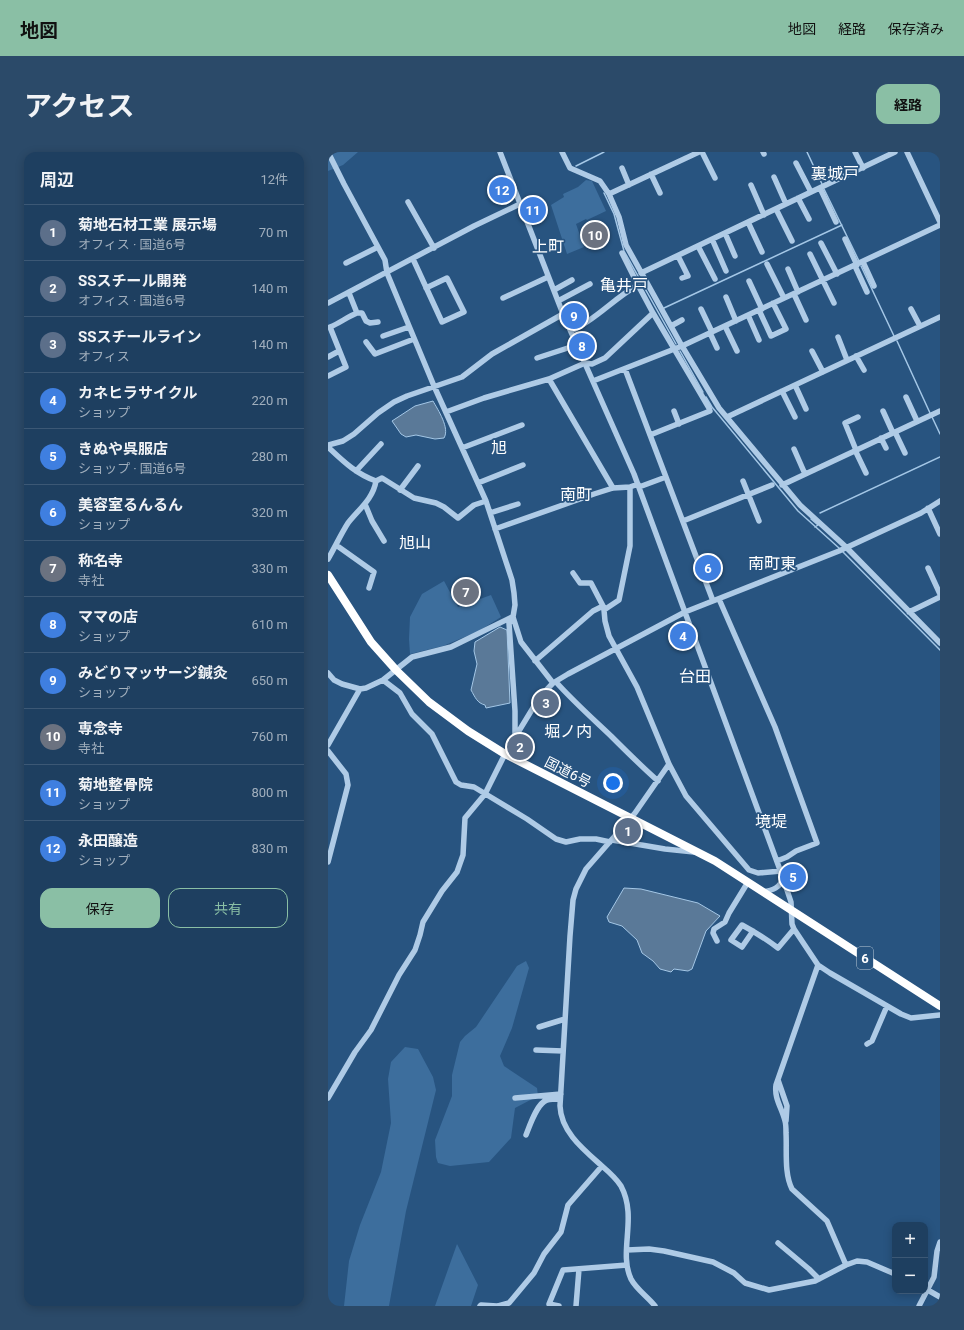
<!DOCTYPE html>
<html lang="ja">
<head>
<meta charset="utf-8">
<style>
	body { margin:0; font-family:Roboto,"Noto Sans JP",sans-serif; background:#2b4a69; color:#f1f3f6 }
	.controls { position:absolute; right:12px; bottom:12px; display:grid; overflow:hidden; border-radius:8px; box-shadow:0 2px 10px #0003 }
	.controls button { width:36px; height:36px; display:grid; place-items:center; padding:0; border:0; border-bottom:1px solid #3c5875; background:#1e3f60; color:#f1f3f6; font:20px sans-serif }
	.you { position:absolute; left:285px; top:631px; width:14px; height:14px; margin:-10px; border:3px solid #fff; border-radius:50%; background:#1a73e8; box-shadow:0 0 0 6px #1a73e833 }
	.badge { display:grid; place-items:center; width:26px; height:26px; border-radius:50%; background:#8abfa5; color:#fff; font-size:13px; font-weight:700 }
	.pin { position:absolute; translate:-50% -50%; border:2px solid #fff; box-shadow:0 1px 4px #0006 }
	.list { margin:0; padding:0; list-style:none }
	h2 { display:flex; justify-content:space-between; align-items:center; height:52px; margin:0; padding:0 16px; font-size:17px }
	h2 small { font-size:13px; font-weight:400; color:#a1afbd }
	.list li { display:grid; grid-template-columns:26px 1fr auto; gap:12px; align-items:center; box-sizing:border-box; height:56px; padding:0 16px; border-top:1px solid #3c5875 }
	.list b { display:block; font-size:15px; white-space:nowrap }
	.list p { margin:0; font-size:13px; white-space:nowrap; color:#a1afbd }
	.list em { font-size:13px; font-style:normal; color:#a1afbd }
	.actions { display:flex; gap:8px; padding:12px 16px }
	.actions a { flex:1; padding:9px 0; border:1px solid #8abfa5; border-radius:12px; text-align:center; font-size:14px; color:#8abfa5 }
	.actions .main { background:#8abfa5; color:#111 }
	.map { position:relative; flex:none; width:612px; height:1154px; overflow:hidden; border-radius:12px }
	header { display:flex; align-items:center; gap:24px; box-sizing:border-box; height:56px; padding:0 20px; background:#8abfa5; color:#111 }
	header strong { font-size:19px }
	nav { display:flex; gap:22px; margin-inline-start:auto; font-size:14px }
	.intro { display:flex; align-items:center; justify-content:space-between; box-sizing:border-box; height:96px; padding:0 24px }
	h1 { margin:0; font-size:28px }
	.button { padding:10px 18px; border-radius:12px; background:#8abfa5; color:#111; font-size:14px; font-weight:700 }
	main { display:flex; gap:24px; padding:0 24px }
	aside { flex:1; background:#1e3f60; border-radius:12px; box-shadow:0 2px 10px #0003 }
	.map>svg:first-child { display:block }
</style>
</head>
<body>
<header>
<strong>地図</strong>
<nav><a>地図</a><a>経路</a><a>保存済み</a></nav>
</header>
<div class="intro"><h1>アクセス</h1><a class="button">経路</a></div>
<main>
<aside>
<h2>周辺<small>12件</small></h2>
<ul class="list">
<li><span class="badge" style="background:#5c6f8a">1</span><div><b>菊地石材工業 展示場</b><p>オフィス · 国道6号</p></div><em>70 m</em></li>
<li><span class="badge" style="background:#5c6f8a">2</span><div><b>SSスチール開発</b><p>オフィス · 国道6号</p></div><em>140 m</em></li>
<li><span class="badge" style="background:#5c6f8a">3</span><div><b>SSスチールライン</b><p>オフィス</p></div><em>140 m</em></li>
<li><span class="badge" style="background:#3f7fe0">4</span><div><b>カネヒラサイクル</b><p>ショップ</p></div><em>220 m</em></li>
<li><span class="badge" style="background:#3f7fe0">5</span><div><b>きぬや呉服店</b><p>ショップ · 国道6号</p></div><em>280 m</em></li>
<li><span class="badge" style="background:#3f7fe0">6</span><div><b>美容室るんるん</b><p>ショップ</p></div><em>320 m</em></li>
<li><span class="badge" style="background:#6b7280">7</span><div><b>称名寺</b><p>寺社</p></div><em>330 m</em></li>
<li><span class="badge" style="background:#3f7fe0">8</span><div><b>ママの店</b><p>ショップ</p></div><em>610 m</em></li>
<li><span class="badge" style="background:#3f7fe0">9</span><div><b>みどりマッサージ鍼灸</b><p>ショップ</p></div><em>650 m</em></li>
<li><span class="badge" style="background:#6b7280">10</span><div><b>専念寺</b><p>寺社</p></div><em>760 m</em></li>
<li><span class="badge" style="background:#3f7fe0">11</span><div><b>菊地整骨院</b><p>ショップ</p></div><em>800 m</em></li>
<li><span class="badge" style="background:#3f7fe0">12</span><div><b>永田醸造</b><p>ショップ</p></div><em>830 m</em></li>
</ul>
<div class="actions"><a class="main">保存</a><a>共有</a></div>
</aside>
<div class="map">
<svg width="612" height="1154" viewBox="0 0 612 1154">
	<rect width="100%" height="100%" fill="#285480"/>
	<path fill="#3d6e9d" d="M 5,0 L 30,0 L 15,13 L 0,19 L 0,2 Z
		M 258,28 L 264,29 L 278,59 L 259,68 L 258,67 L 248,72 L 256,95 L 239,102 L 223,53 L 236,45 L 235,42 L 250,35 Z
		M 116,429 L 130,455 L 163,443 L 173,465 L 151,479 L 115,494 L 82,502 L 81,487 L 82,465 L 94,442 Z
		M 198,809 L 201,816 L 184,876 L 172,904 L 176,914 L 209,936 L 210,944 L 187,956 L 183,986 L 161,1010 L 122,1014 L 110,1011 L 108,1005 L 107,988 L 124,944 L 124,923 L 132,890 L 137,884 L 148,875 L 189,814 Z
		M 77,895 L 90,897 L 105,925 L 108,938 L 78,1059 L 61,1154 L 16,1154 L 21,1109 L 32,1073 L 53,1020 L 63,971 L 60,927 L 63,910 Z
		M 129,1092 L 150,1133 L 143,1154 L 107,1154 Z"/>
	<path fill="#5a7998" stroke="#a4c7e6" d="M 105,249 C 110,258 122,276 116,286 L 107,287 L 88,283 L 78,285 L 73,282 L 64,269 L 87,254 Z
		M 172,475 L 179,478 L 182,551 L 158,556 L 157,553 C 149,551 147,545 143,538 L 149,512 L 146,499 L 147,490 Z
		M 296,736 L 313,737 L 370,751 L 392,764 L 378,779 L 364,817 L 360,819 L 346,817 L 343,820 L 332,817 L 325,809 L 314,801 L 309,788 L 294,774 L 281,770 L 279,765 Z"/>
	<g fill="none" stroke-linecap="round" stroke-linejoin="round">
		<path stroke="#a4c7e6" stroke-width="1.5" d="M 479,0 L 494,32
			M 248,14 L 276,0
			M 496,37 L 531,109
			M 276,41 L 286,62 L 296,99 L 348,192
			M 533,114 L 566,184
			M 336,156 L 514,73
			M 569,189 L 602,261
			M 352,199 L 375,240
			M 378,245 L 384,255 L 470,359 L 511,396
			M 604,265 L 612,282
			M 492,361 L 612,305
			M 483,367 L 490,373 L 487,375
			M 515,400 L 612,498"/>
		<path stroke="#afcbe6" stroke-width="5.5" d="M 0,0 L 16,32 L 57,108 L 59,121 L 106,234 L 158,349 L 184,428 L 186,441 L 187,453 L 185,465 L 181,471 L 187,559 L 187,586
			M 172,0 L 235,162 L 306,322 L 455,726 L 463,750 L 464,772 L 466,777 L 490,813 L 502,821 L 573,862 L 583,866 L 612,863
			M 234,0 L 242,16 L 272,29 L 281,42 L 291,65 L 298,93 L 354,194 L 391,256 L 472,353 L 518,395 L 612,491
			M 374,0 L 387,26
			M 435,0 L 436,2
			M 527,0 L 535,16
			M 579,0 L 612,70
			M 468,11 L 483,40
			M 294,16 L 301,33
			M 323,22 L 332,41
			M 446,25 L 458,52
			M 423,33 L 436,63
			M 492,36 L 508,70
			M 281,42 L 371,0
			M 470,46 L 481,67
			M 80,50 L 106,96
			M 448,57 L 464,89
			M 420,70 L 434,100
			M 397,81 L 407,104
			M 384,87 L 398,119
			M 517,87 L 529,113
			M 493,91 L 509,122
			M 370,94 L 387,127
			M 294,101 L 310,133
			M 482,102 L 506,151
			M 350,104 L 360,124 L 354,126
			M 85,107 L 114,170 L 136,160 L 119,126 L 98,136
			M 535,110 L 546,134
			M 18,111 L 50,95
			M 439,112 L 456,146
			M 527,114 L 539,140
			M 460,117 L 470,140
			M 313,121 L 567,0
			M 421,129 L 434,157
			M 226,138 L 244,128
			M 466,142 L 478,168
			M 398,145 L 408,169
			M 175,146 L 220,125
			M 230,149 L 262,132
			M 0,151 L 146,74 L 192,52
			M 373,157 L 384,180
			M 583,157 L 592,174
			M 431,158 L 443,184 L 458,177 L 445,151
			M 29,161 L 34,161 L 38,169 L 42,171 L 50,170
			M 420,163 L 431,188
			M 343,174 L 354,168
			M 397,174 L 409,199
			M 243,179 C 268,168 286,146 310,133 L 325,161
			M 382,181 L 389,196
			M 55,184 L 81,175
			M 510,185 L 519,208
			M 38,190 L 47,202 L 86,187
			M 484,199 L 495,220
			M 528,204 L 536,218
			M 0,205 L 11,199
			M 209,206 L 249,193
			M 297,217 L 385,449
			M 0,224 L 18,215 L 2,175 C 12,171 19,165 29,161 L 21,141
			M 221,227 L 285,336
			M 265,229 L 354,194 L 612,73
			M 467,233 L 478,257
			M 454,239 L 467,265
			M 578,245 L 589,269
			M 346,259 L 351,272
			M 555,259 L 565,281
			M 118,260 L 156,246 L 221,227 L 257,211 L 264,212 L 277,206 L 325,161 L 381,256 L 382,259 L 322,283
			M 399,265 L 612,165
			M 567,280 L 577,301
			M 553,286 L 558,296
			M 0,293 L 15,289 L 26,282 L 50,261 L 66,250 L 79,244 L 134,225 L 164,202 L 235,162
			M 0,295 C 15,309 28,322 48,329 L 54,326 L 86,346 L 108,351 L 116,355 L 130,366 L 146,353 L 158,349
			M 134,296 L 194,273
			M 466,297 L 477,322
			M 527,298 L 538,321
			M 528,298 L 517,271 L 530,265
			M 28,319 L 53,292
			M 415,329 L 431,369
			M 150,331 L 195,313
			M 454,333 L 612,259
			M 302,335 L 302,394 L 291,448 L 276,458 L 277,469 L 281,484 L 309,535 L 341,612 L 358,644 L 421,718 L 430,721 L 453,719
			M 311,335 L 338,325
			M 72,338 L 90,314
			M 37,352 L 44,369 L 56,389
			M 600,356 L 612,382
			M 162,361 L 190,352
			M 355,369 L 444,333
			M 167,377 L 266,342 L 285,336 L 302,335 L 310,332
			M 8,393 L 46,420 L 41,436
			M 0,407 C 7,395 13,382 20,371 C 31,357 45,347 48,329
			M 600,416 L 612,442
			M 245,421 L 252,431 L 263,431 L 275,454
			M 376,425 L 390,420
			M 391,447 L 447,575 L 489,691 L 468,699 L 459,705 L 449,709
			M 581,460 L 612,445
			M 185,465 L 193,490 L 225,531
			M 207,509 L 265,459 L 275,454 L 276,458
			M 0,521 L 6,528 L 14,532 L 32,537 L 38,536 L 55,528 L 84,505 L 123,495 L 184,465
			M 55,528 L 72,541 L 84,562 L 104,582 L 128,630 L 133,633 L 146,635 L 199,667 L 228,687 L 238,690 L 252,687 L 268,687 L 282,690
			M 228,530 C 245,549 264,566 283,584 C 298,599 313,614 330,629
			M 0,593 L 32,537
			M 0,599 L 18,622 L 20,633 L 0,710
			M 284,688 L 337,697 L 366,700
			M 435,740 C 445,738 452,736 455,726
			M 425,779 L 414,795 L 403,788 L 414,773 C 427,780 438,787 450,796 L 466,777
			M 389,789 L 385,781 L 386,777 L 397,770 L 401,761 L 420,730
			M 490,813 L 448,933 C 446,947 454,956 457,969 C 458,972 458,977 458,981 C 459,999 456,1021 464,1037 L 499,1069 L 518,1113
			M 211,875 L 237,867
			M 539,892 L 544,889 L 559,854
			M 208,898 L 235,899
			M 450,928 L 459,954 L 458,969
			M 0,946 L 27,900 L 43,878 L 71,823 L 87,798 L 92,783 L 95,770 L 114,739 L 129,720 L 135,703 L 137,666 L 157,642 L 177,602 L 211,546 L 225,531 L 240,522 L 357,460 L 511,399 L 593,361 L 612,349
			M 187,946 L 233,942
			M 198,983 C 202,973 209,951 219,948 C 223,947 228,947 232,947
			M 450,1091 L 481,1117 L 491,1127
			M 299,1098 L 321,1097 L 336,1099 L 385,1110 L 406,1121 L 417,1131 L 441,1138 L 487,1129 L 518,1113 L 529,1109 L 539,1110 L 567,1122
			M 598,1137 L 612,1145
			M 152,1154 L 153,1153 L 169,1154
			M 170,1154 L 181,1151 L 206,1121 L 216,1102 L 233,1080 L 240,1053 L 274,1014
			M 231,1154 L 221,1152 L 235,1118 L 299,1113
			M 248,1154 L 251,1117
			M 327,1154 C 320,1145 308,1137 303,1127 C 290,1099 310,1066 293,1034 C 288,1026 281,1020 274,1014 C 256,998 233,980 232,954 L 242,784 L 245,748 L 248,737 L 258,717 L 307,661 L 341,612
			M 591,1154 L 606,1125 L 609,1099 L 612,1090"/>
		<path stroke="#fff" stroke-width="8" d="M 0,423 L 43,490 L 68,518 L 101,550 L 140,579 L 177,602 L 387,709 L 612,854"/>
	</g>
	<g text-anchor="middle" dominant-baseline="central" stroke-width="3.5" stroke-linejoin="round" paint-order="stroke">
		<rect fill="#285480" stroke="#beccd9" stroke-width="1" x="529" y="795" width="16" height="22" rx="3"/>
		<g font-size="13" font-weight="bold" fill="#fff">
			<text x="537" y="806">6</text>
		</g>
		<g font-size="14" fill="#fff" stroke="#285480">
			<text transform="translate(240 620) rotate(27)">国道6号</text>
		</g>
		<g font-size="16" fill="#fff" stroke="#285480">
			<text x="507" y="21">裏城戸</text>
			<text x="220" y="94">上町</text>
			<text x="296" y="133">亀井戸</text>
			<text x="171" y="295">旭</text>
			<text x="248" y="342">南町</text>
			<text x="87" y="390">旭山</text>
			<text x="444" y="411">南町東</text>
			<text x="367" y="524">台田</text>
			<text x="240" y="579">堀ノ内</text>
			<text x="443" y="669">境堤</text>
		</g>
	</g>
</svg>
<div class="controls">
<button>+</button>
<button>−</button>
</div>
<div class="you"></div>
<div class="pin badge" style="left:300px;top:679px;background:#5c6f8a">1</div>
<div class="pin badge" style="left:192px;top:595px;background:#5c6f8a">2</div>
<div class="pin badge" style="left:218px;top:551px;background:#5c6f8a">3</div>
<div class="pin badge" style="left:355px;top:484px;background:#3f7fe0">4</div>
<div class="pin badge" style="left:465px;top:725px;background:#3f7fe0">5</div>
<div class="pin badge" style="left:380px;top:416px;background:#3f7fe0">6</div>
<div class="pin badge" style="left:138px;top:440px;background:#6b7280">7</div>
<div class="pin badge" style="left:254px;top:194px;background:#3f7fe0">8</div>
<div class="pin badge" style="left:246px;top:164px;background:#3f7fe0">9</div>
<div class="pin badge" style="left:267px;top:83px;background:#6b7280">10</div>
<div class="pin badge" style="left:205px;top:58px;background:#3f7fe0">11</div>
<div class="pin badge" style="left:174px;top:38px;background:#3f7fe0">12</div>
</div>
</main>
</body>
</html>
